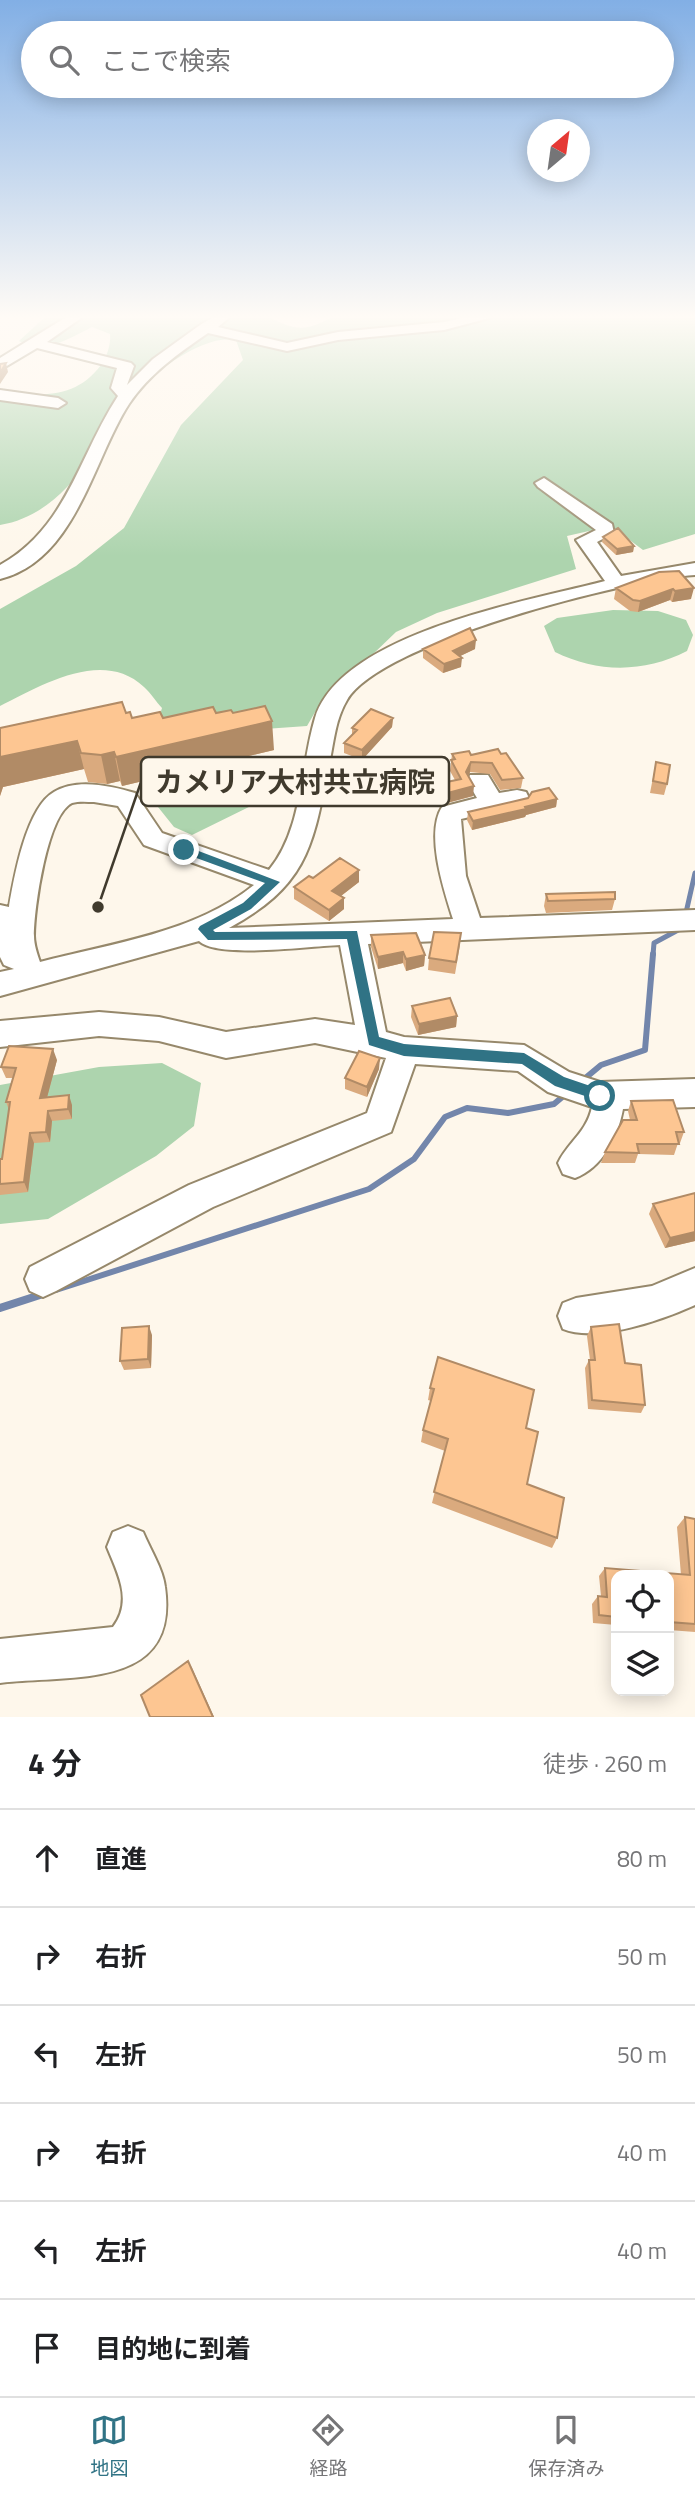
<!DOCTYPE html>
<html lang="ja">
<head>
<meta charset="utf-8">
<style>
	body { margin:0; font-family:"Titillium Web","Noto Sans JP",sans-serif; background:#f2f2f2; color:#202124 }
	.controls { position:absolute; right:21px; bottom:21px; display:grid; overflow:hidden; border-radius:14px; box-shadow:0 4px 18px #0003 }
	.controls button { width:63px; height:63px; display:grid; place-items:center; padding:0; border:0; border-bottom:2px solid #e0e0e0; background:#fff; color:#202124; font:35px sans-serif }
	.compass { position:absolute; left:527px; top:119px; width:63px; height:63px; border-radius:50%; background:#fff; box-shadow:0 4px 18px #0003; rotate:29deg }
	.stop { position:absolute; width:21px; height:21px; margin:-16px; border:5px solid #307385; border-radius:50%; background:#fff }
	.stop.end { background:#307385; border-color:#fff; box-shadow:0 2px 7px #0008 }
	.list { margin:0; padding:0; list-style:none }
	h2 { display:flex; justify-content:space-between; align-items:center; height:91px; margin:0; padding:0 28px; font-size:30px }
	h2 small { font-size:23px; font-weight:400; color:#757577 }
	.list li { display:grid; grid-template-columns:46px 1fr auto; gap:21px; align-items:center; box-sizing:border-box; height:98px; padding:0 28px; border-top:2px solid #e0e0e0 }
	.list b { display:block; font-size:26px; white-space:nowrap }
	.list em { font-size:23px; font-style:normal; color:#757577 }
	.icon { flex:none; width:38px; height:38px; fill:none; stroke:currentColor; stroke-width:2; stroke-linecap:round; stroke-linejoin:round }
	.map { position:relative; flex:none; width:695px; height:1717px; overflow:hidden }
	.search { position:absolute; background:#fff; box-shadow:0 4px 18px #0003; left:21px; right:21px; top:21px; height:77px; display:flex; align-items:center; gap:18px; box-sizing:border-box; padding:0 24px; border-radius:38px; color:#757577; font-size:26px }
	.sheet { height:679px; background:#fff }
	nav { display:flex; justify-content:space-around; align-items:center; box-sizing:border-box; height:98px; border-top:2px solid #e0e0e0; background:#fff; font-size:19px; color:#757577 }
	nav a { display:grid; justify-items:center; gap:4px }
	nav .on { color:#307385 }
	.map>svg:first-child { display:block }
</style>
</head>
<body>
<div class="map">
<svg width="695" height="1717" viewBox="0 0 695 1717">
	<rect width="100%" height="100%" fill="#fef7eb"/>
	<path fill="#add4ae" d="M 46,316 L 268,316 C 296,332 307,331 334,316 L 695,316 L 695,534 L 643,550 L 611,526 L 567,536 L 576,569 L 437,613 L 396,632 L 318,707 L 307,726 L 153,737 L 162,708 C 156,702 151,693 144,687 C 102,648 41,686 0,706 L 0,609 L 76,566 L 124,528 L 181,425 L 243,360 L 236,340 C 205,333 151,373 132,398 C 97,446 66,514 0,525 L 0,392 C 39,396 75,400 101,365 C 107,356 111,345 110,334 L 92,327 C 69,338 45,356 19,341 Z
		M 613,610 L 658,611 L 686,620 L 693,635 L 687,651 C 644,673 598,673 555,652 L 544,626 L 557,618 Z
		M 239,767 L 255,804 L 192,835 L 174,827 L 150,797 L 163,786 Z
		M 162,1063 L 201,1083 L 194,1126 L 156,1156 L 48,1219 L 0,1224 L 0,1085 L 99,1067 Z"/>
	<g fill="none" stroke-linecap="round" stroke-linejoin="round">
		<path stroke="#7386ab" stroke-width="5" d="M 685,917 L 695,873
			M 653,955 L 654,943 L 680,929"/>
		<path stroke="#7386ab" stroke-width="6" d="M 583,1080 L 601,1065 L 645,1050 L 653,954
			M 56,1290 L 369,1189 L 414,1159 L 445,1117 L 467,1108 L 508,1113 L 554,1104 L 567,1093"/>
		<path stroke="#7386ab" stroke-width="8" d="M 0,1308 L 43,1294"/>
		<defs>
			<path id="minor" d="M 68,316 L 84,316 L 47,342 L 131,363 L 134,366 L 127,385 L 153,359 L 200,325 L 215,316 L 231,316 L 218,327 L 287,343 L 338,332 L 444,322 L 471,316 L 497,316 L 444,330 L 338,340 L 287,351 L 208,333 C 179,353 149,374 129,404 C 93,459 76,560 0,579 L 0,565 C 67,528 79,455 118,396 L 111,388 L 117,368 L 37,348 L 0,370 L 0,358 Z
				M 0,390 L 58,398 L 66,403 L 58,408 L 0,400 Z
				M 544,478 L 612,524 L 614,533 L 597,542 L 621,576 L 695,563 L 695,575 C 628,579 381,642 347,700 C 336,718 334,740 330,760 C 313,844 310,884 229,928 L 453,919 C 444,890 425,834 442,807 L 477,798 L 467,781 L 470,775 L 488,775 L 499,793 L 517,790 L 526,792 L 529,798 L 526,804 L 461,819 L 466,876 L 480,918 L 695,910 L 695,930 L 368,944 L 386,1032 L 404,1037 L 524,1045 L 569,1072 L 600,1082 L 695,1079 L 695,1107 L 623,1109 C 618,1137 602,1168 575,1178 L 563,1174 L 558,1163 C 568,1142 587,1132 592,1107 L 548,1092 L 518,1071 L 415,1064 L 391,1132 L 213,1207 L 56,1291 L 43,1297 L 30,1291 L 25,1279 L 30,1267 L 189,1185 L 367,1113 L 386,1058 L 315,1043 L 226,1058 L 159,1041 L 99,1036 L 0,1047 L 0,1021 L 99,1012 L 159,1017 L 226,1032 L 315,1019 L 355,1025 L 340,945 C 311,946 218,959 199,941 L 0,996 L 0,972 L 14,969 L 4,965 L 0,957 L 0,905 L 9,907 C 14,878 26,808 54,792 C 77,778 111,786 135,793 L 162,833 L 269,870 C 303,829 300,768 315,718 C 341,633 528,601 605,581 L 576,540 L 596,530 L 538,487 L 535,483 ZM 94,802 L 118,806 L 144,845 L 254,885 C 195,933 112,943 40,962 C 37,953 34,945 34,936 C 34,909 47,815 72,803 C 79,801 87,802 94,802 Z
				M 695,1268 L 695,1305 C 662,1320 597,1343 563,1329 L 558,1316 L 563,1303 L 576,1298 L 652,1286 Z
				M 128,1526 L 143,1532 C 150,1549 163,1569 165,1587 C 180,1692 69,1674 0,1683 L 0,1639 L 113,1627 C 133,1601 118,1574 107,1547 L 113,1532 Z"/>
		</defs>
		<use href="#minor" stroke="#96886b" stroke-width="4"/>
		<use href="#minor" fill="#fff" fill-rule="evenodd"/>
	</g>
	<path fill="#daaa7e" d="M 603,537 L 634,546 L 633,552 L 616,555 L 602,542 Z
		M 659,572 L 691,599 L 672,602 L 670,600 L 638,612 L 630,611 L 614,599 L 616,588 Z
		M 423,649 L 475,649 L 460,656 L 461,667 L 443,673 L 423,658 Z
		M 126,713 L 132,718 L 163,718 L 233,713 L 274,750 L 122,786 L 120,781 L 107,784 L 88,782 L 84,769 L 3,787 L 0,796 L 0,728 Z
		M 393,718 L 392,727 L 362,760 L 344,753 L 344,743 L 352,735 L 352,728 Z
		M 452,754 L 471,755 L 501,754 L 523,778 L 521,788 L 500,790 L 490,774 L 470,772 L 468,776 L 473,796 L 443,804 L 441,794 L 442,783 L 455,780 L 450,771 Z
		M 656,762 L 667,784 L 664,795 L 650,793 Z
		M 557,799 L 556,807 L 526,815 L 525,817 L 472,830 L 467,820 L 468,812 Z
		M 359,870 L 359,882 L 341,896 L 344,898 L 344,909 L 329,921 L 294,899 L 294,887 L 313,878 Z
		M 546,894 L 615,899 L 612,910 L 546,913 L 544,906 Z
		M 371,935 L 425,955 L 424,966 L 406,971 L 403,963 L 378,969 L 371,947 Z
		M 460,945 L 455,974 L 428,970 L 429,958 Z
		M 412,1006 L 457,1016 L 456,1027 L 418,1035 L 411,1017 Z
		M 57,1060 L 47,1097 L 72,1105 L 72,1119 L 52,1121 L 50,1142 L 34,1143 L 28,1192 L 0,1195 L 0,1159 L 2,1159 L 9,1110 L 6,1102 L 13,1078 L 6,1078 L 1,1067 Z
		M 379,1069 L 367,1097 L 345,1089 L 345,1078 Z
		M 631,1101 L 684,1132 L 680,1143 L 678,1143 L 674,1155 L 638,1154 L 635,1163 L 601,1163 L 605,1152 L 630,1120 L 628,1111 Z
		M 695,1193 L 695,1241 L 665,1248 L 649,1214 L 653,1204 Z
		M 591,1327 L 625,1363 L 645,1405 L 641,1413 L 588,1409 L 585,1368 L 589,1360 L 590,1360 L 587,1336 Z
		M 152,1335 L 151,1368 L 124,1370 L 120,1361 Z
		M 430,1388 L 526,1428 L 527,1484 L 557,1538 L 552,1548 L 432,1503 L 445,1451 L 421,1442 L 423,1430 L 431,1401 L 428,1400 Z
		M 685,1517 L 695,1519 L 695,1632 L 669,1630 L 669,1575 L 616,1575 L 616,1625 L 593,1623 L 592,1604 L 598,1596 L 601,1596 L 599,1576 L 605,1568 L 681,1575 L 677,1527 Z"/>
	<path fill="#b18b66" d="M 6,363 L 8,372 L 0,384 L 0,373 Z
		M 634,546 L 633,552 L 616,555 L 617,549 Z
		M 694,588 L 691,599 L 672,602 L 675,591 Z
		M 673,589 L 670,600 L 638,612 L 640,601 Z
		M 476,640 L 475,649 L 452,660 L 453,651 Z
		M 462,658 L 461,667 L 443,673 L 444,664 Z
		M 393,718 L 392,727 L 362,760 L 362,750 Z
		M 272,721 L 274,750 L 122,786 L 116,757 Z
		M 77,741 L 84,769 L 3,787 L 0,796 L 0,757 Z
		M 114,752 L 120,781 L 107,784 L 101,755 Z
		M 471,762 L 470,772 L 465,782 L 466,772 Z
		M 474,786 L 473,796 L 443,804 L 444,794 Z
		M 557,799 L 556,807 L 526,815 L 525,817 L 472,830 L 473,821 Z
		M 359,870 L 359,882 L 333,902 L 332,891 Z
		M 344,898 L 344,909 L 329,921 L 329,910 Z
		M 403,952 L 403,963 L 378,969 L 378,957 Z
		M 425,955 L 424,966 L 406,971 L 406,959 Z
		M 457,1016 L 456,1027 L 418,1035 L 419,1024 Z
		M 53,1049 L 57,1060 L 44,1109 L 40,1098 Z
		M 380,1058 L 379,1069 L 367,1097 L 367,1087 Z
		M 69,1095 L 72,1105 L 72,1119 L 68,1109 Z
		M 48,1111 L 52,1121 L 50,1142 L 46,1132 Z
		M 30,1133 L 34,1143 L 28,1192 L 24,1182 Z
		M 695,1232 L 695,1241 L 665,1248 L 670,1238 Z
		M 149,1326 L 152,1335 L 151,1368 L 148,1359 Z
		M 188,1661 L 192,1668 L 214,1717 L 213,1717 Z"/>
	<path fill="#fdc692" stroke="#b18b66" stroke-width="2" d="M 6,363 L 0,373 L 0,364 Z
		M 618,528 L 634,546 L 617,549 L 603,537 Z
		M 679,571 L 694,588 L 675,591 L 673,589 L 640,601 L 633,600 L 616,588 L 659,572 Z
		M 470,628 L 476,640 L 453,651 L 462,658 L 444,664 L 423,649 Z
		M 122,702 L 126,713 L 130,712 L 132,718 L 160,712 L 163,718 L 213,707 L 216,713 L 231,710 L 233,713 L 265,706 L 272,721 L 116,757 L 114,752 L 101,755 L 81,753 L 77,741 L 0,757 L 0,728 Z
		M 371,709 L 393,718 L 362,750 L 344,743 L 357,730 L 352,728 Z
		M 498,749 L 501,754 L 506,753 L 523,778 L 502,780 L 492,763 L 471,762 L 466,772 L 474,786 L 444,794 L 442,783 L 461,779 L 451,760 L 455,759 L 452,754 L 469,751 L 471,755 Z
		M 656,762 L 670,765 L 667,784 L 653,781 Z
		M 549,788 L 557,799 L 525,807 L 526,809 L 473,821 L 468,812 L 528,798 L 532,792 Z
		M 340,858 L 359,870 L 332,891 L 344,898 L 329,910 L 294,887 L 309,876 L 313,878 Z
		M 615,892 L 615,899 L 548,901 L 546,894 Z
		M 434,932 L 461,933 L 456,962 L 429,958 Z
		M 416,933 L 425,955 L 406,959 L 403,952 L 378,957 L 371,935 Z
		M 450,998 L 457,1016 L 419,1024 L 412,1006 Z
		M 9,1046 L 53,1049 L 40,1098 L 69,1095 L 68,1109 L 48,1111 L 46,1132 L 30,1133 L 24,1182 L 0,1184 L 0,1159 L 2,1159 L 10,1102 L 6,1102 L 16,1068 L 1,1067 Z
		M 359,1051 L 380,1058 L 367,1087 L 345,1078 Z
		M 673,1100 L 684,1132 L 676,1132 L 679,1144 L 637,1144 L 639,1153 L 605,1152 L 623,1120 L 637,1120 L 631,1101 Z
		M 695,1193 L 695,1232 L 670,1238 L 653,1204 Z
		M 619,1324 L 625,1363 L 641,1365 L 645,1405 L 592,1400 L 589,1360 L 595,1360 L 591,1327 Z
		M 149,1326 L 148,1359 L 120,1361 L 122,1328 Z
		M 438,1357 L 534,1390 L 526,1428 L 538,1432 L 527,1484 L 564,1498 L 557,1538 L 434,1492 L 448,1439 L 423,1430 L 434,1389 L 430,1388 Z
		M 685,1517 L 695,1519 L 695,1624 L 669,1622 L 669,1575 L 616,1575 L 616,1617 L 599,1615 L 598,1596 L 607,1597 L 605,1568 L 690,1575 Z
		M 188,1661 L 213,1717 L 150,1717 L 141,1695 Z"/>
	<linearGradient id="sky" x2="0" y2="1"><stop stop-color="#82afe5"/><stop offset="0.57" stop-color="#fffbf6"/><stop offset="1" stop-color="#fffbf6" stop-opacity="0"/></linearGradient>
	<rect width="695" height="556" fill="url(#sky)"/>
	<path fill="#307385" d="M 180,847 L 188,847 L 280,882 L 251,909 L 213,930 L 215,932 L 357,931 L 379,1037 L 404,1044 L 524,1053 L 564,1077 L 605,1091 L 605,1100 L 600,1101 L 555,1086 L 522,1064 L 404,1056 L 369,1045 L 347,939 L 208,940 L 198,929 L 200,926 L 243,903 L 265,883 L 180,852 Z"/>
	<path fill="none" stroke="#403a2d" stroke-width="2.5" d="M98 907L141 782"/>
	<circle fill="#403a2d" stroke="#fef7eb" stroke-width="2.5" cx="98" cy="907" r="7"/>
	<rect fill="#fef7eb" stroke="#403a2d" stroke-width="2.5" x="141" y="757" width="308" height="49" rx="7"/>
	<g font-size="28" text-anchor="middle" font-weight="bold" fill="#403a2d">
		<text x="295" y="792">カメリア大村共立病院</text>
	</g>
</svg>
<div class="controls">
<button><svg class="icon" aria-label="locate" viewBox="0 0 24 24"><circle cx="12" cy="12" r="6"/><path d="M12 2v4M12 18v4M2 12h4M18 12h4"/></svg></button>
<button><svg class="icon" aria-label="layers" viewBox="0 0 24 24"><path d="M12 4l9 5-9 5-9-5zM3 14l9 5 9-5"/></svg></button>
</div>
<svg class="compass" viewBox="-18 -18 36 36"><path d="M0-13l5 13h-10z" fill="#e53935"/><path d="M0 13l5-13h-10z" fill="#757577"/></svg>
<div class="stop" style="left:600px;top:1096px"></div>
<div class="stop end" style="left:184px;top:850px"></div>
<div class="search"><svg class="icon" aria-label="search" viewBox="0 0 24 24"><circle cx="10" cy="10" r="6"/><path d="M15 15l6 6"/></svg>ここで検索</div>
</div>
<section class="sheet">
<h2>4 分<small>徒歩 · 260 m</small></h2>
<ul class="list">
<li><svg class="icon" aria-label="ahead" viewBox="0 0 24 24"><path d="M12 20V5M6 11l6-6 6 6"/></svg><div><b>直進</b></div><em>80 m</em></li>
<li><svg class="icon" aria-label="right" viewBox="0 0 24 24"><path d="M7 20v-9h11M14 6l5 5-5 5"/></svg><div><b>右折</b></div><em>50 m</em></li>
<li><svg class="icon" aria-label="left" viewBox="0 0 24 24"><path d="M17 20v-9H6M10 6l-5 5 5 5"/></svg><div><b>左折</b></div><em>50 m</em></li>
<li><svg class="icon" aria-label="right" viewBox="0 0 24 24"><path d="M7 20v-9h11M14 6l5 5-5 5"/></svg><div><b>右折</b></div><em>40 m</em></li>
<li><svg class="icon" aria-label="left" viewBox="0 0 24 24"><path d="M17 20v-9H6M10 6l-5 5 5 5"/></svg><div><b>左折</b></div><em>40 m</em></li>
<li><svg class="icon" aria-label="arrive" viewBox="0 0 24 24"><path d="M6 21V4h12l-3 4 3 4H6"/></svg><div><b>目的地に到着</b></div></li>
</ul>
</section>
<nav>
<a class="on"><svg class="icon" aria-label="map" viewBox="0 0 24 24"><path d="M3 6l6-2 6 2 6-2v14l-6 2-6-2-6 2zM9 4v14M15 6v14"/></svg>地図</a>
<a><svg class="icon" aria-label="directions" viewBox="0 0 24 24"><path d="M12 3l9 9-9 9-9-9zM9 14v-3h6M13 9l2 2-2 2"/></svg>経路</a>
<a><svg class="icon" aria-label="saved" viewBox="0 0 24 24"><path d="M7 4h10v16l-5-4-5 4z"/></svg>保存済み</a>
</nav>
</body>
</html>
